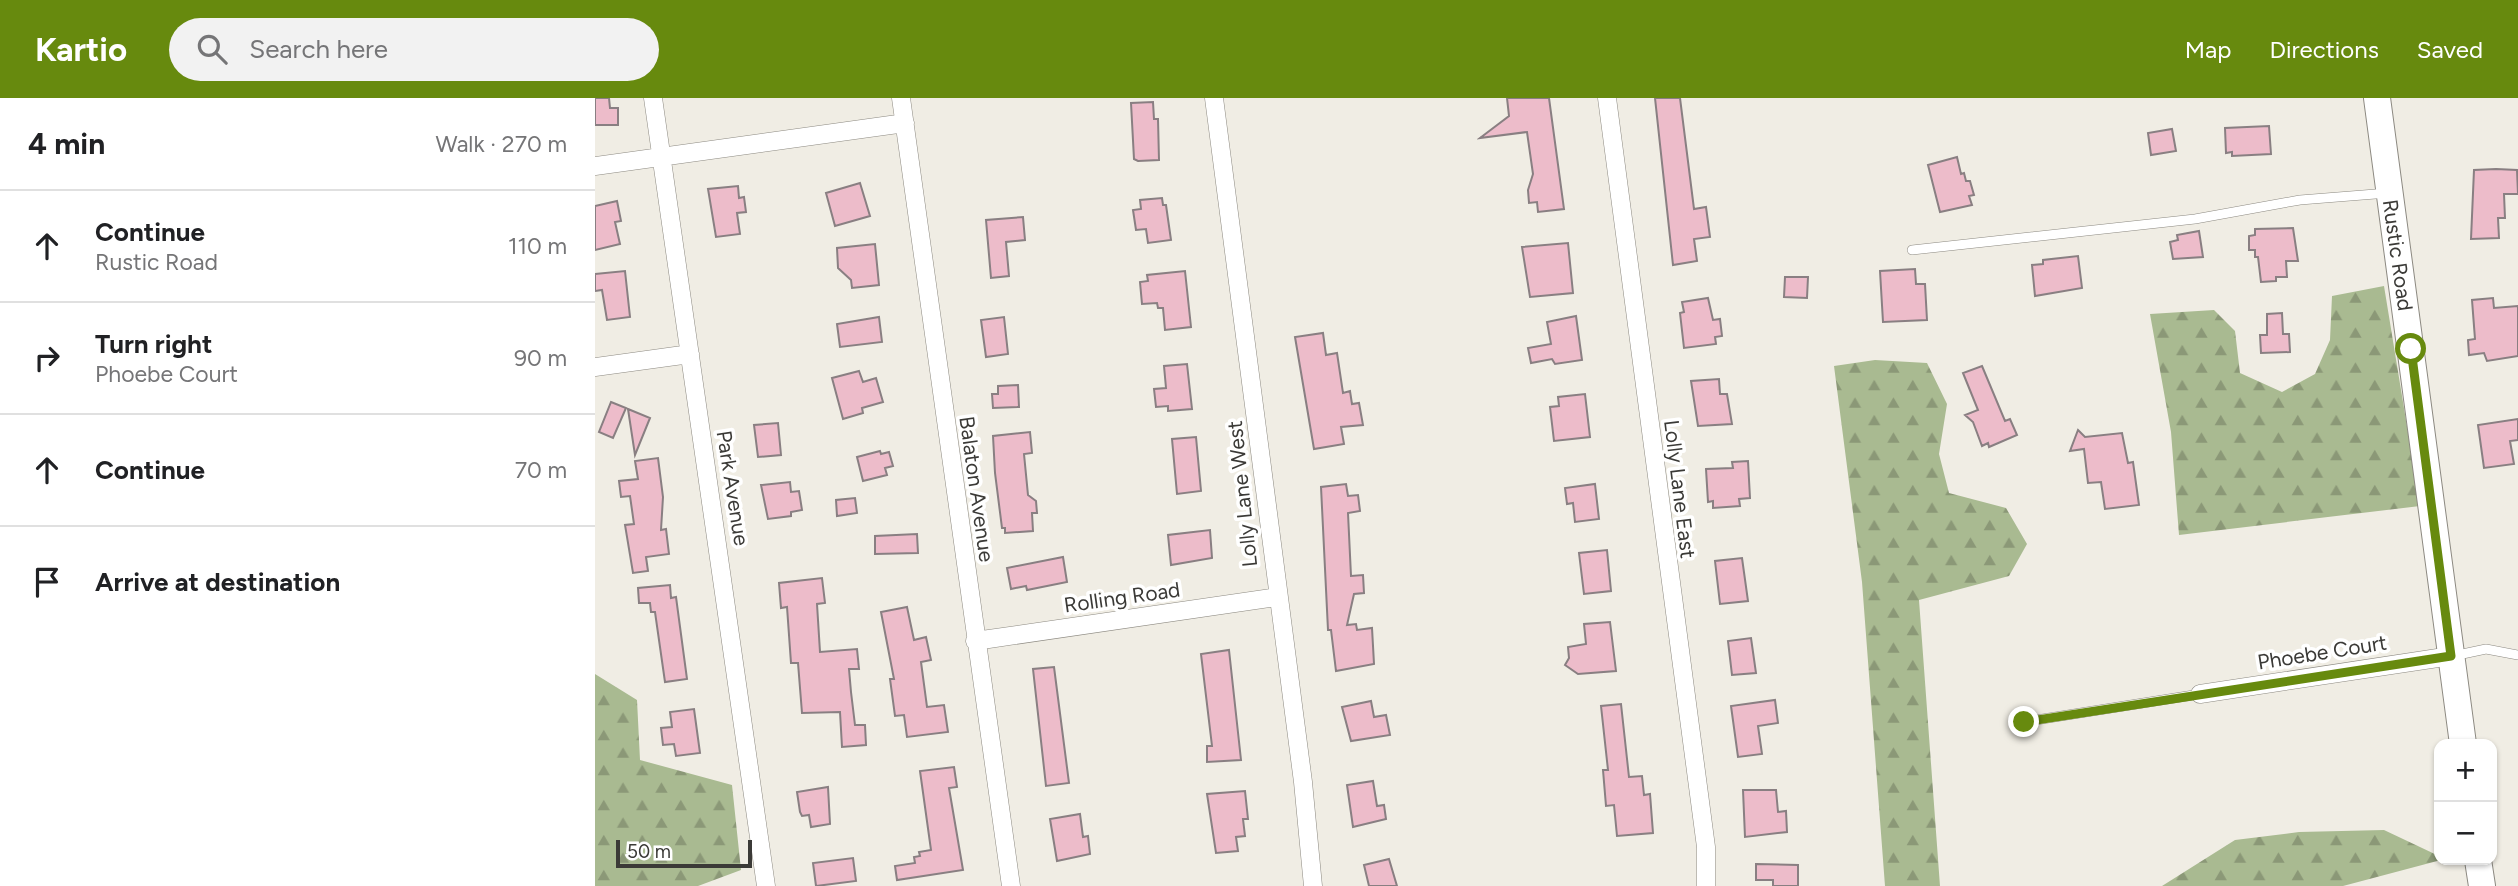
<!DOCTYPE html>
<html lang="en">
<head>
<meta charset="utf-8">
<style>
	body { margin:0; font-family:Figtree,sans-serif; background:#f2f2f2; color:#202124 }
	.controls { position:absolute; right:21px; bottom:21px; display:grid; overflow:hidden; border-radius:14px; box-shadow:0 2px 5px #0004 }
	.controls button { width:63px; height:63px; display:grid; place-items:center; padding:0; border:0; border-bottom:2px solid #e0e0e0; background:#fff; color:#202124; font:35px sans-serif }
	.scale { position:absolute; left:21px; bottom:18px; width:136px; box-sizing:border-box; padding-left:7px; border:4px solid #3b3a37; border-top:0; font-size:19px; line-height:24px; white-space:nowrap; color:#3b3a37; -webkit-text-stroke:5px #fff; paint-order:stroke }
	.stop { position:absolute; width:21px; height:21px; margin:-16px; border:5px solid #678a0e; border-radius:50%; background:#fff }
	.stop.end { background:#678a0e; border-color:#fff; box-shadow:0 2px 7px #0008 }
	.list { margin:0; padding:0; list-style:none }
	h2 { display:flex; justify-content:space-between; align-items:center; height:91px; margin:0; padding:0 28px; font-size:30px }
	h2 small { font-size:23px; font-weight:400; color:#757577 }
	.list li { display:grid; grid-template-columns:46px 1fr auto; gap:21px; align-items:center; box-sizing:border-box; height:112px; padding:0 28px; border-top:2px solid #e0e0e0 }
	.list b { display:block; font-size:26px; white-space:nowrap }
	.list p { margin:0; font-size:23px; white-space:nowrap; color:#757577 }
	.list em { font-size:23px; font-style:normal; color:#757577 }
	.icon { flex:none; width:38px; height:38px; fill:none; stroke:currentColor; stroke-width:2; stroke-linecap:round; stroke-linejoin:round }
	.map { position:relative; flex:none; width:1923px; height:788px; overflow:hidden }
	header { display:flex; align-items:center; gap:42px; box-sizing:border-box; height:98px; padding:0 35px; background:#678a0e; color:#fff }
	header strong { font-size:33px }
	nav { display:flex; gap:38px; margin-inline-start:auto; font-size:24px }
	.search { width:490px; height:63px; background:#f2f2f2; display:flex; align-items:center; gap:18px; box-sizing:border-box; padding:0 24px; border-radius:38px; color:#757577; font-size:26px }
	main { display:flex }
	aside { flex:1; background:#fff }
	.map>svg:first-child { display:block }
</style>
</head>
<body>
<header>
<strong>Kartio</strong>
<div class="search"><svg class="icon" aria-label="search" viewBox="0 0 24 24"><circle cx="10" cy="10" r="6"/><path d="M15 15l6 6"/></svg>Search here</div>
<nav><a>Map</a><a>Directions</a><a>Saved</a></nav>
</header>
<main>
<aside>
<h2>4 min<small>Walk · 270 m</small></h2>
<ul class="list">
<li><svg class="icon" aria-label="ahead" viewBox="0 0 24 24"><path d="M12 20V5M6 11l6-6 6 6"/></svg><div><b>Continue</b><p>Rustic Road</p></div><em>110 m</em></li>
<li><svg class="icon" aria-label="right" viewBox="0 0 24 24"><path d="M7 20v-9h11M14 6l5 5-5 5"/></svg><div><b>Turn right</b><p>Phoebe Court</p></div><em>90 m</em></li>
<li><svg class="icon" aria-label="ahead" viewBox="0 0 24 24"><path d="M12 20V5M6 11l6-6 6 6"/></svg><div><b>Continue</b></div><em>70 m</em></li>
<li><svg class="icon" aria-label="arrive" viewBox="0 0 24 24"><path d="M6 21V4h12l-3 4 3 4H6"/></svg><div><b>Arrive at destination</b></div></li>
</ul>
</aside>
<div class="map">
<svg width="1923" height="788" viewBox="0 0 1923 788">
	<defs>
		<pattern id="forest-firs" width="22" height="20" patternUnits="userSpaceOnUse" patternTransform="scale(1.75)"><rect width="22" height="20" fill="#a9ba91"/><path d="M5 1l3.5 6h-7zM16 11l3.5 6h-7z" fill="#8b9877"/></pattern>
	</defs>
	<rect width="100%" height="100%" fill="#f0ede4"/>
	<path fill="url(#forest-firs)" d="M 1789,188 L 1825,408 L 1584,437 L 1576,334 L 1555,216 L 1619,212 L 1640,233 L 1645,275 L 1687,294 L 1720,276 L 1735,242 L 1737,198 Z
		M 1280,262 L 1332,265 L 1352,306 L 1344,356 L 1354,395 L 1411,410 L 1432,446 L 1414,478 L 1324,502 L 1345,788 L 1290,788 L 1267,484 L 1239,268 Z
		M 0,576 L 42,602 L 45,662 L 137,687 L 146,772 L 103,788 L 0,788 Z
		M 1789,732 L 1844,758 L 1846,762 L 1748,788 L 1567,788 L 1640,742 L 1704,734 Z"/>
	<path fill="#edbcca" stroke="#897f82" stroke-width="2" d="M 0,0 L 14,0 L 15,10 L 23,10 L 23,27 L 0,27 Z
		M 912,0 L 954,0 L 969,111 L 943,114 L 942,104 L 934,105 L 933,92 L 938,76 L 932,34 L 885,40 L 914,18 Z
		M 1060,0 L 1085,0 L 1099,111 L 1111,109 L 1115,139 L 1099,141 L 1102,163 L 1078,167 Z
		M 558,4 L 559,21 L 563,21 L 564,62 L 543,63 L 539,61 L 536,5 Z
		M 1674,28 L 1676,56 L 1637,58 L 1637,54 L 1631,55 L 1630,30 Z
		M 1577,31 L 1581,53 L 1556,57 L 1553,35 Z
		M 1362,59 L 1366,76 L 1369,75 L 1371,83 L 1375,83 L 1379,97 L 1374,98 L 1377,107 L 1345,114 L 1333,67 Z
		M 1901,71 L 1922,72 L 1923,96 L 1909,96 L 1910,120 L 1903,120 L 1904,140 L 1876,141 L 1879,72 Z
		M 265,85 L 275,118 L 240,128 L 231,95 Z
		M 143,88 L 144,100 L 149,99 L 151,114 L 142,115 L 145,136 L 121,139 L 113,91 Z
		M 567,100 L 568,107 L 571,107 L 576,142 L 553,145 L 551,131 L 541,132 L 538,112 L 546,111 L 545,102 Z
		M 22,103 L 26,123 L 20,124 L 25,146 L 0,152 L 0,108 Z
		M 428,119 L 430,142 L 411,144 L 414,178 L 396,180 L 391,122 Z
		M 1698,130 L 1703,163 L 1691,163 L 1692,179 L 1681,179 L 1681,183 L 1666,184 L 1663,159 L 1660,159 L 1660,152 L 1654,152 L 1654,138 L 1660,137 L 1660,131 Z
		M 1604,133 L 1608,159 L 1578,161 L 1575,144 L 1583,142 L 1582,137 Z
		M 973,145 L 978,195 L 935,199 L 927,149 Z
		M 280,146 L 284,187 L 257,190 L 256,182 L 243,170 L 242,150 Z
		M 1483,158 L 1487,190 L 1440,198 L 1437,167 L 1448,166 L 1448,162 Z
		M 1320,171 L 1321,186 L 1330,186 L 1332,222 L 1288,224 L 1285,173 Z
		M 30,173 L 35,219 L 12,222 L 7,192 L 0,193 L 0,176 Z
		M 590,173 L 596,229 L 570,232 L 568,210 L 563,210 L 562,205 L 547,206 L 545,184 L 553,183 L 552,177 Z
		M 1190,179 L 1213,179 L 1212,200 L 1189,199 Z
		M 1113,200 L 1118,222 L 1125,221 L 1127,238 L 1120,239 L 1121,246 L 1089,250 L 1085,215 L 1089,214 L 1087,204 Z
		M 1898,200 L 1899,210 L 1923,208 L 1923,258 L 1892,263 L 1889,255 L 1874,257 L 1873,242 L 1880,241 L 1877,202 Z
		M 1687,215 L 1688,236 L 1694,236 L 1695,254 L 1666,255 L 1665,237 L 1672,237 L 1672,216 Z
		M 981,218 L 987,262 L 960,266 L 957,261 L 936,265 L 933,250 L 956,246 L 952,224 Z
		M 284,219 L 287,244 L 245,249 L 242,226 Z
		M 409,219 L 413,256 L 391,259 L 386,222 Z
		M 728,235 L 731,257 L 742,255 L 748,295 L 755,293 L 757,306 L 764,305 L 768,327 L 746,329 L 749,346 L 719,351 L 700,239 Z
		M 592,266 L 597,311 L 573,313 L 573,308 L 561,309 L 559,291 L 571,290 L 569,268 Z
		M 1387,268 L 1410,323 L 1415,321 L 1422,337 L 1394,349 L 1393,345 L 1387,348 L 1378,324 L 1370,317 L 1383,312 L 1368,275 Z
		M 264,273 L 268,284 L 281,280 L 288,304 L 267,310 L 268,315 L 248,321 L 237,280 Z
		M 1124,281 L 1125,296 L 1132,296 L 1137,326 L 1103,328 L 1096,283 Z
		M 423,287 L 424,309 L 398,310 L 397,296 L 403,296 L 403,288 Z
		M 990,296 L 995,339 L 959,343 L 955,309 L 964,308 L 963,299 Z
		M 16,304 L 31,310 L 18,340 L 4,334 Z
		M 33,311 L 55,320 L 40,357 Z
		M 1923,321 L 1923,342 L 1915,343 L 1919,366 L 1889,370 L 1883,327 Z
		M 183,325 L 186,357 L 163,359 L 159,327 Z
		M 1483,332 L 1490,339 L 1527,335 L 1533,365 L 1538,364 L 1544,407 L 1510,411 L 1506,384 L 1493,385 L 1489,351 L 1475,353 Z
		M 435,334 L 437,355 L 429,356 L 433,397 L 441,403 L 442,415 L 437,415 L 438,433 L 410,435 L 410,430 L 407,430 L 400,375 L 398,338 Z
		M 601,339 L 606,393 L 582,396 L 577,341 Z
		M 285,353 L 286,356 L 294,354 L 298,368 L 290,370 L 292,377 L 268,383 L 262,359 Z
		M 63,360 L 68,399 L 66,432 L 71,431 L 74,456 L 51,459 L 53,473 L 38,475 L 30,427 L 39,426 L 35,398 L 26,399 L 24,383 L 43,381 L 40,363 Z
		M 1153,363 L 1155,400 L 1144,401 L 1145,408 L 1118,410 L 1118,403 L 1113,404 L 1111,371 L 1138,370 L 1137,364 Z
		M 195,384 L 196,394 L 204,393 L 207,412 L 196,414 L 196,418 L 173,421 L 166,387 Z
		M 751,386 L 753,398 L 763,397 L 765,413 L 753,415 L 756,478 L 768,477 L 769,495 L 759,496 L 752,527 L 761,526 L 762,532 L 777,530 L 779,566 L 741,573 L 736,532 L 733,532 L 726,389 Z
		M 1000,386 L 1004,421 L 980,424 L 978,405 L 972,406 L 970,390 Z
		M 260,400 L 262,415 L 242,418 L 241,402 Z
		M 615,432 L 617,460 L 576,467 L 573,437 Z
		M 322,436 L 323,455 L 280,456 L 280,438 Z
		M 1012,452 L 1016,493 L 989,496 L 984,455 Z
		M 468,459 L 472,484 L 432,492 L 431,488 L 416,491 L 412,470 Z
		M 1147,460 L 1153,503 L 1125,506 L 1120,463 Z
		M 227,480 L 230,505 L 222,506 L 225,554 L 262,551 L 264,571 L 254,571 L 256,594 L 260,627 L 270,627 L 271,647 L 247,649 L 245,614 L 207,615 L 203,565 L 196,565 L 192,509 L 186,510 L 184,485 Z
		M 75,487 L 76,500 L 81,499 L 92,581 L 70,584 L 60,514 L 56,514 L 55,505 L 44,505 L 43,490 Z
		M 312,509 L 319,542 L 331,539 L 336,562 L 326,564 L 332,609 L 349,607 L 353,634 L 312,639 L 309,617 L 300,618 L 295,581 L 299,581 L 286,514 Z
		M 1015,524 L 1021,573 L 983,576 L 970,567 L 974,560 L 973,549 L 991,546 L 989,526 Z
		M 1156,540 L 1161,575 L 1137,577 L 1133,543 Z
		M 634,552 L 646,662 L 612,664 L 612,648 L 617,648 L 606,556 Z
		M 459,569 L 474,685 L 451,688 L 438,571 Z
		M 1180,602 L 1183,625 L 1163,628 L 1167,656 L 1143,659 L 1136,608 Z
		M 776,603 L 779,619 L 791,617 L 795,637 L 756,643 L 747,609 Z
		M 1026,606 L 1034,679 L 1047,678 L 1049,697 L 1055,696 L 1058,735 L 1022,738 L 1019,707 L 1011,708 L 1008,672 L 1013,672 L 1006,608 Z
		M 99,611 L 105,655 L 81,658 L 79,646 L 68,647 L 66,630 L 77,629 L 75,614 Z
		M 359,669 L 362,689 L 354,690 L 368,772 L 302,782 L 300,768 L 320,765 L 319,759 L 325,758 L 324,754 L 336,752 L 325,673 Z
		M 778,683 L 782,708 L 789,707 L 791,721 L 758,729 L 752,687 Z
		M 233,689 L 235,726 L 216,729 L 214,717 L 207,718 L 205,714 L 202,694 Z
		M 1148,692 L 1181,692 L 1183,714 L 1191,713 L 1192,734 L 1150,739 Z
		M 650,693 L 653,721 L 648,721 L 650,738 L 641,739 L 643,753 L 621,755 L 612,696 Z
		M 485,716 L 488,739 L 493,738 L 495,756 L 462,763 L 455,721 Z
		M 258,760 L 261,783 L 221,788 L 218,765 Z
		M 794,761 L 802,788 L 774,788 L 769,767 Z
		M 1161,766 L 1203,767 L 1203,788 L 1178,788 L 1178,782 L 1161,782 Z"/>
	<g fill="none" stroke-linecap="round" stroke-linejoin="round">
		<defs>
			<path id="lane" d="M 1317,152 L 1600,121 L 1705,102 L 1793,95
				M 1858,558 L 1891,551 L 1923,557
				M 1428,624 L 1605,596"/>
			<path id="street" d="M 58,0 L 171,788
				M 306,0 L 416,788
				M 619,0 L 708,684 L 718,788
				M 1012,0 L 1111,749 L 1111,788
				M 0,68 L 310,25
				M 0,269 L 95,256
				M 380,543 L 682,499
				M 1605,596 L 1856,558"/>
			<path id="secondary" d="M 1782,0 L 1868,646
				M 1883,762 L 1887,788"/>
		</defs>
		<use href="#lane" stroke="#8c8981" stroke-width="10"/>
		<use href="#street" stroke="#8c8981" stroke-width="19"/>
		<use href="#secondary" stroke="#8c8981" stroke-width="28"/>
		<use href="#lane" stroke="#fff" stroke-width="9"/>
		<use href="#street" stroke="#fff" stroke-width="18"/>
		<use href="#secondary" stroke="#fff" stroke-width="26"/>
	</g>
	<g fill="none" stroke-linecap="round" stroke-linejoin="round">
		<path stroke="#678a0e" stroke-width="9" d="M 1429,624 L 1856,558 L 1816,251"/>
	</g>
	<g text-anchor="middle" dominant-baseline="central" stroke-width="7" stroke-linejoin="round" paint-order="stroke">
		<g font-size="21" fill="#3b3a37" stroke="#fff">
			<text transform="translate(1803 157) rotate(82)">Rustic Road</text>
			<text transform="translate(138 390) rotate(81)">Park Avenue</text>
			<text transform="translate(382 391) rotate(82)">Balaton Avenue</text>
			<text transform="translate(1085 391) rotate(83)">Lolly Lane East</text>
			<text transform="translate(647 396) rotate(-96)">Lolly Lane West</text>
			<text transform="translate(527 499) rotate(-8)">Rolling Road</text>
			<text transform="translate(1727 554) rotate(-9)">Phoebe Court</text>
		</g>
	</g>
</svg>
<div class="controls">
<button>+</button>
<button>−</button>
</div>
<div class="scale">50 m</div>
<div class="stop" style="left:1816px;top:251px"></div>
<div class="stop end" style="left:1429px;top:624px"></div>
</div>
</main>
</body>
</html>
